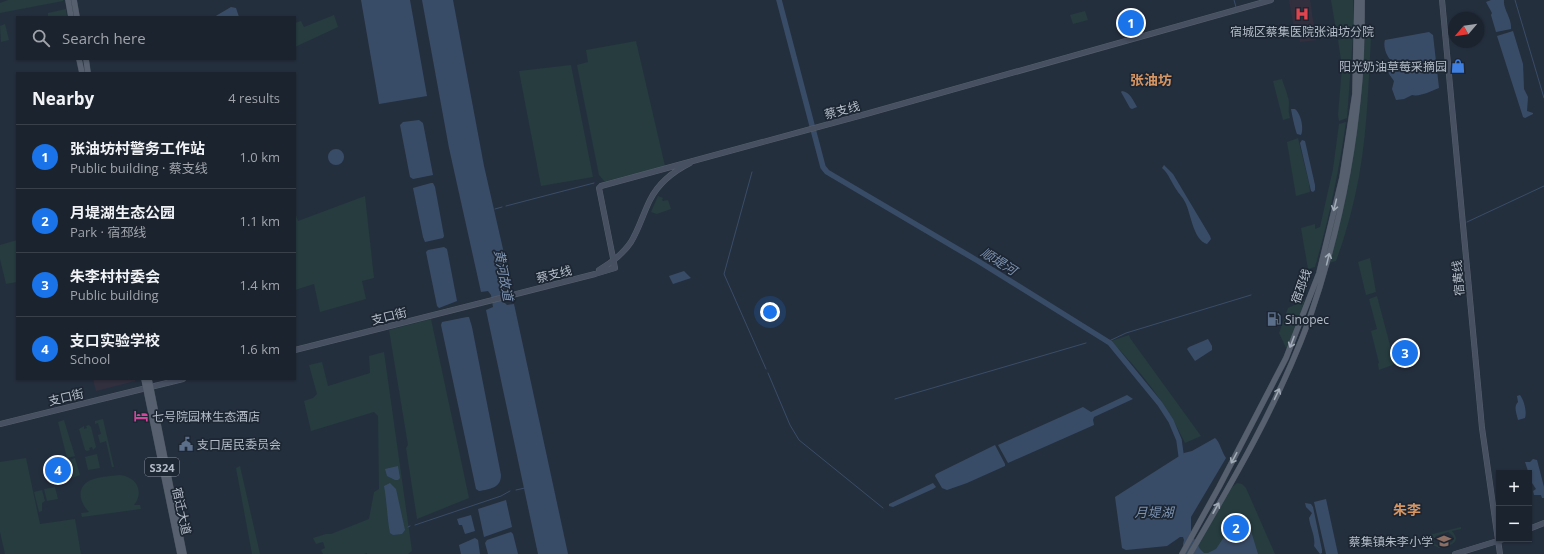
<!DOCTYPE html>
<html lang="en">
<head>
<meta charset="utf-8">
<style>
	body { margin:0; font-family:"Open Sans","Noto Sans SC",sans-serif; background:#282f3a; color:#f1f3f6 }
	.controls { position:absolute; right:12px; bottom:12px; display:grid; overflow:hidden; border-radius:0px; box-shadow:0 1px 3px #0004 }
	.controls button { width:36px; height:36px; display:grid; place-items:center; padding:0; border:0; border-bottom:1px solid #39404a; background:#1b232e; color:#f1f3f6; font:20px sans-serif }
	.compass { position:absolute; left:1448px; top:12px; width:36px; height:36px; border-radius:50%; background:#1b232e; box-shadow:0 1px 3px #0004; rotate:241deg }
	.you { position:absolute; left:770px; top:312px; width:14px; height:14px; margin:-10px; border:3px solid #fff; border-radius:50%; background:#1a73e8; box-shadow:0 0 0 6px #1a73e833 }
	.badge { display:grid; place-items:center; width:26px; height:26px; border-radius:50%; background:#1a73e8; color:#fff; font-size:13px; font-weight:700 }
	.pin { position:absolute; translate:-50% -50%; border:2px solid #fff; box-shadow:0 1px 4px #0006 }
	.list { margin:0; padding:0; list-style:none }
	h2 { display:flex; justify-content:space-between; align-items:center; height:52px; margin:0; padding:0 16px; font-size:17px }
	h2 small { font-size:13px; font-weight:400; color:#a0a4aa }
	.list li { display:grid; grid-template-columns:26px 1fr auto; gap:12px; align-items:center; box-sizing:border-box; height:64px; padding:0 16px; border-top:1px solid #39404a }
	.list b { display:block; font-size:15px; white-space:nowrap }
	.list p { margin:0; font-size:13px; white-space:nowrap; color:#a0a4aa }
	.list em { font-size:13px; font-style:normal; color:#a0a4aa }
	.icon { flex:none; width:22px; height:22px; fill:none; stroke:currentColor; stroke-width:2; stroke-linecap:round; stroke-linejoin:round }
	.map { position:relative; flex:none; width:1544px; height:554px; overflow:hidden }
	.search { position:absolute; background:#1b232e; box-shadow:0 1px 3px #0004; left:16px; top:16px; width:280px; height:44px; display:flex; align-items:center; gap:10px; box-sizing:border-box; padding:0 14px; border-radius:0px; color:#a0a4aa; font-size:15px }
	.panel { position:absolute; background:#1b232e; box-shadow:0 1px 3px #0004; left:16px; top:72px; width:280px; height:308px; border-radius:0px }
	.map>svg:first-child { display:block }
</style>
</head>
<body>
<div class="map">
<svg width="1544" height="554" viewBox="0 0 1544 554">
	<rect width="100%" height="100%" fill="#242f3e"/>
	<path fill="#32303f" d="M 1289,0 L 1310,0 L 1316,40 L 1300,42 L 1298,28 L 1294,29 Z
		M 93,379 L 135,379 L 135,381 L 96,391 Z"/>
	<path fill="#263c3f" fill-rule="evenodd" d="M 8,0 L 63,0 L 63,1 L 0,13 L 0,3 Z
		M 1331,0 L 1353,0 L 1353,33 L 1337,36 Z
		M 66,9 L 67,17 L 48,17 L 48,13 Z
		M 1085,11 L 1088,20 L 1073,24 L 1070,15 Z
		M 334,15 L 338,27 L 295,47 L 295,23 L 301,21 L 304,27 Z
		M 5,24 L 9,40 L 1,42 L 0,26 Z
		M 1353,36 L 1347,118 L 1339,121 L 1338,115 L 1342,67 L 1338,40 Z
		M 1365,37 L 1371,38 C 1368,91 1367,144 1355,196 C 1350,218 1344,240 1336,261 L 1329,263 C 1351,189 1361,114 1365,37 Z
		M 636,41 L 665,166 L 607,181 L 604,181 L 599,175 L 577,65 L 588,62 L 586,50 Z
		M 571,65 L 593,177 L 541,186 L 519,71 Z
		M 1282,79 C 1284,86 1288,94 1289,102 C 1289,108 1288,112 1290,118 L 1283,120 L 1273,81 Z
		M 1346,122 C 1339,171 1329,219 1315,267 L 1308,269 L 1301,228 L 1315,224 L 1315,229 L 1320,227 L 1333,169 L 1339,124 Z
		M 1298,138 L 1309,183 L 1310,192 L 1296,196 L 1287,142 Z
		M 365,196 L 374,278 L 362,281 L 366,299 L 320,312 L 314,284 L 295,290 L 295,212 L 298,221 Z
		M 658,196 L 663,198 L 662,200 L 663,201 L 668,200 L 671,209 L 657,214 L 651,212 Z
		M 17,240 L 17,282 L 6,284 L 0,259 L 0,245 Z
		M 1370,258 L 1376,292 L 1366,295 L 1358,262 Z
		M 1377,296 L 1395,364 L 1379,370 L 1378,364 L 1379,363 L 1371,331 L 1377,329 L 1369,299 Z
		M 1305,300 L 1287,350 L 1279,333 L 1288,308 Z
		M 431,319 L 469,498 L 417,519 L 406,448 L 408,445 L 389,330 Z
		M 1129,335 L 1130,338 L 1201,436 L 1185,443 C 1167,404 1141,372 1111,341 Z
		M 384,352 L 412,551 L 408,554 L 367,554 L 367,553 L 364,554 L 323,554 L 321,550 L 325,548 L 323,542 L 316,544 L 313,538 L 326,534 L 331,534 L 369,519 L 374,492 L 379,489 L 378,416 L 374,412 L 311,431 L 304,401 L 313,398 L 317,394 L 309,365 L 322,362 L 328,386 L 370,373 L 369,356 Z
		M 103,419 L 114,467 L 112,467 L 106,441 L 100,443 L 98,435 L 101,434 L 98,423 L 95,424 L 95,421 Z
		M 64,420 L 75,456 L 67,458 L 58,422 Z
		M 89,425 L 91,427 L 96,447 L 93,450 L 92,447 L 89,448 L 90,450 L 87,451 L 85,450 L 79,429 L 84,426 L 84,429 L 87,428 L 86,426 Z
		M 97,454 L 100,468 L 88,470 L 85,457 Z
		M 26,458 L 40,524 L 75,519 L 81,554 L 5,554 L 0,532 L 0,462 Z
		M 75,458 L 80,475 L 72,478 L 67,461 Z
		M 240,466 L 260,554 L 252,554 L 236,468 Z
		M 119,475 C 136,476 145,491 134,505 L 140,505 L 141,509 L 82,517 L 81,513 L 89,512 C 80,503 75,487 91,480 C 99,477 110,476 119,475 Z
		M 1237,483 L 1242,484 L 1246,488 L 1275,554 L 1193,554 L 1232,487 Z
		M 55,487 L 58,499 L 47,501 L 44,489 Z
		M 42,490 L 45,501 L 42,503 L 42,511 L 39,512 L 34,492 Z
		M 1461,527 L 1461,529 L 1452,531 C 1463,544 1448,546 1439,548 L 1433,545 L 1432,536 L 1429,537 L 1429,535 ZM 1448,532 L 1453,536 L 1454,538 L 1452,542 L 1439,546 L 1435,544 L 1434,540 L 1436,536 Z"/>
	<path fill="#394c67" d="M 361,0 L 410,0 L 427,96 L 379,104 Z
		M 422,0 L 453,0 L 484,166 L 511,284 L 504,287 L 504,302 L 507,305 L 514,304 L 568,554 L 538,554 L 486,310 L 493,307 L 491,295 L 488,291 L 481,292 L 449,148 Z
		M 1491,0 L 1504,0 C 1503,10 1512,18 1511,29 L 1496,32 L 1491,15 L 1492,13 L 1486,2 Z
		M 231,7 L 236,8 L 239,17 L 214,17 Z
		M 1513,31 L 1523,64 L 1524,89 L 1528,97 L 1527,111 L 1533,113 L 1533,114 L 1525,118 L 1523,117 L 1497,36 Z
		M 1429,32 L 1433,35 L 1439,88 C 1431,91 1420,97 1412,95 L 1404,99 L 1396,100 L 1392,89 L 1394,81 L 1389,74 L 1387,65 L 1391,60 C 1386,56 1383,45 1385,40 Z
		M 1122,91 C 1130,92 1133,100 1137,107 L 1132,109 L 1130,108 L 1121,92 Z
		M 1291,109 L 1295,109 C 1301,114 1304,128 1301,135 L 1297,134 C 1295,129 1292,115 1291,109 Z
		M 419,120 L 423,123 L 433,175 L 413,179 L 410,177 L 400,125 L 403,122 Z
		M 1302,140 L 1305,141 L 1315,185 L 1315,190 L 1313,192 L 1311,191 L 1300,143 Z
		M328 157a8 8 0 1 1 16 0a8 8 0 1 1-16 0Z
		M 1164,165 L 1173,174 L 1210,236 L 1211,239 L 1207,244 C 1193,240 1191,213 1185,202 C 1183,197 1178,193 1176,189 C 1171,182 1169,174 1162,168 Z
		M 431,183 L 433,183 L 435,187 L 444,236 L 443,238 L 425,242 L 423,237 L 413,188 Z
		M 444,247 L 447,249 L 457,301 L 439,308 L 437,306 L 426,252 L 428,250 Z
		M 684,271 L 691,278 L 673,284 L 669,276 Z
		M 467,317 L 469,317 L 472,327 L 501,475 C 501,488 490,489 479,491 L 476,489 L 441,325 L 442,322 Z
		M 1208,339 L 1212,346 L 1212,350 L 1195,361 L 1187,349 L 1189,347 Z
		M 1127,395 L 1133,399 L 1094,417 L 1093,420 L 1094,425 L 1008,463 L 998,445 L 1083,407 L 1091,412 Z
		M 1520,395 C 1524,400 1527,412 1525,418 L 1518,420 C 1517,414 1513,407 1518,402 L 1517,396 Z
		M 1215,438 C 1220,442 1222,453 1226,458 L 1191,517 L 1191,533 L 1200,549 L 1204,553 L 1208,553 L 1216,549 L 1224,537 L 1237,525 L 1244,524 L 1251,531 L 1258,554 L 1184,554 L 1183,544 L 1184,540 L 1183,537 L 1180,537 L 1167,546 L 1126,550 L 1122,548 L 1115,497 L 1184,453 L 1192,451 Z
		M 995,445 L 1005,464 L 1005,466 L 967,483 L 947,490 L 942,488 L 935,476 L 936,474 Z
		M 1533,459 L 1537,460 L 1544,487 L 1544,498 L 1542,498 L 1541,495 L 1534,495 L 1533,491 L 1536,489 L 1530,480 L 1530,471 L 1528,471 L 1525,462 L 1530,462 Z
		M 398,466 L 400,478 L 398,480 L 395,480 L 387,476 L 385,469 Z
		M 390,483 L 396,489 L 405,530 L 402,534 L 393,535 L 390,533 C 387,518 387,502 384,486 Z
		M 933,483 L 936,487 L 933,489 L 893,507 L 889,506 L 889,504 Z
		M 1326,499 L 1338,554 L 1326,554 L 1314,502 Z
		M 506,500 L 512,527 L 484,537 L 478,509 Z
		M 1305,503 L 1311,504 L 1313,507 L 1322,550 L 1322,553 L 1320,554 L 1314,546 C 1316,537 1310,527 1309,518 L 1312,513 L 1306,507 Z
		M 471,515 L 475,531 L 465,534 L 462,525 L 459,525 L 457,519 Z
		M 511,532 L 513,534 L 518,554 L 488,554 L 485,543 L 487,540 Z
		M 475,538 L 478,540 L 480,554 L 461,554 L 459,545 Z"/>
	<g fill="none" stroke-linecap="round" stroke-linejoin="round">
		<path stroke="#394c67" stroke-width="1" d="M 1234,0 L 1236,7
			M 1515,0 L 1544,98
			M 752,172 L 724,274 L 766,369
			M 506,206 L 594,183
			M 495,209 L 502,207
			M 1467,222 L 1544,186
			M 1107,342 L 1126,333 L 1251,295
			M 768,373 L 790,425 L 799,440 L 883,508
			M 895,399 L 1086,343
			M 516,490 L 525,488
			M 415,525 L 501,496 L 510,491
			M 408,527 L 410,526"/>
		<path stroke="#394c67" stroke-width="5.5" d="M 779,0 L 823,167 L 827,172 L 978,261 L 1110,343 L 1160,404 L 1171,421 L 1179,440 L 1182,462"/>
		<defs>
			<path id="secondary" d="M 1442,0 L 1482,428 L 1500,554
				M 599,270 C 611,263 623,254 631,242 C 639,229 643,214 650,200 C 658,184 674,171 690,163
				M 295,350 L 595,274 L 615,268 L 599,188 L 601,186 L 866,114 L 1271,0
				M 0,424 L 183,379
				M 1529,529 L 1544,523
				M 1455,554 L 1504,539"/>
			<path id="primary" d="M 68,0 L 71,17
				M 74,0 L 77,17
				M 79,59 L 82,73
				M 86,59 L 88,73
				M 144,379 L 180,554
				M 149,379 L 184,554
				M 1182,554 L 1219,487 L 1286,358 L 1319,273 L 1342,178 L 1355,94 L 1357,0
				M 1190,554 C 1234,479 1279,402 1309,320 C 1335,245 1352,167 1359,88 C 1362,59 1362,29 1362,0"/>
		</defs>
		<use href="#secondary" stroke="#565f6c" stroke-width="6"/>
		<use href="#primary" stroke="#414a57" stroke-width="6"/>
		<use href="#secondary" stroke="#465061" stroke-width="5"/>
		<use href="#primary" stroke="#56606e" stroke-width="5.5"/>
	</g>
	<defs><path id="oneway-shaft" d="M-6 0H5M1.5-3L5.5 0L1.5 3" fill="none" stroke-width="1.6" stroke-linecap="round" stroke-linejoin="round"/></defs>
	<g stroke="#a1aab7">
		<use href="#oneway-shaft" transform="translate(1335 205) rotate(104)"/>
		<use href="#oneway-shaft" transform="translate(1328 259) rotate(-76)"/>
		<use href="#oneway-shaft" transform="translate(1292 342) rotate(111)"/>
		<use href="#oneway-shaft" transform="translate(1277 394) rotate(-65)"/>
		<use href="#oneway-shaft" transform="translate(1234 458) rotate(118)"/>
		<use href="#oneway-shaft" transform="translate(1216 508) rotate(-61)"/>
	</g>
	<defs>
		<symbol id="hospital-bare" viewBox="-9 -9 18 18"><path d="M-5-5h3v3.5h4V-5h3V5h-3V1.5h-4V5h-3Z" fill="#e0444e" stroke="#1d2633" stroke-width="2.5" paint-order="stroke"/></symbol>
		<symbol id="shop-bare" viewBox="-9 -9 18 18"><path d="M-5-2.5h2.3a2.7 3.5 0 0 1 5.4 0H5L5.5 6h-11ZM-1.5-2.5h3a1.5 2.3 0 0 0-3 0Z" fill="#3f7fe0" stroke="#1d2633" stroke-width="2.5" paint-order="stroke"/></symbol>
		<symbol id="fuel-bare" viewBox="-9 -9 18 18"><path d="M-5.5-6h7V0h2V4h1.3V-2.5L3-4.5l.8-.8L6-3V5H2.5V1h-1V6h-7ZM-4.2-4.7v3.2H.2V-4.7Z" fill="#5c6f8a" stroke="#1d2633" stroke-width="2.5" paint-order="stroke"/></symbol>
		<symbol id="hotel-bare" viewBox="-9 -9 18 18"><path d="M-6-4.5h1.5V1H6V5H4.5V3h-9V5H-6ZM-4 0a1.8 1.8 0 1 1 3.6 0ZM.5 0V-2.5h3Q6-2.5 6 0Z" fill="#d1479c" stroke="#1d2633" stroke-width="2.5" paint-order="stroke"/></symbol>
		<symbol id="civic-bare" viewBox="-9 -9 18 18"><path d="M-.6-6.5H3V-4.5H.6V-3L4-1V1h2V6H-6V1h2V-1L-.6-3ZM-1.2 2.5V6h2.4V2.5Z" fill="#5c6f8a" stroke="#1d2633" stroke-width="2.5" paint-order="stroke"/></symbol>
		<symbol id="school-bare" viewBox="-9 -9 18 18"><path d="M0-5L7-2L0 1L-7-2ZM-4 1L0 2.5L4 1V4Q0 6-4 4Z" fill="#8d6e63" stroke="#1d2633" stroke-width="2.5" paint-order="stroke"/></symbol>
	</defs>
	<g fill-rule="evenodd">
		<use href="#hospital-bare" x="1292" y="4" width="20" height="20"/>
		<use href="#shop-bare" x="1448" y="56" width="20" height="20"/>
		<use href="#fuel-bare" x="1264" y="309" width="20" height="20"/>
		<use href="#hotel-bare" x="131" y="406" width="20" height="20"/>
		<use href="#civic-bare" x="176" y="434" width="20" height="20"/>
		<use href="#school-bare" x="1434" y="531" width="20" height="20"/>
	</g>
	<g text-anchor="middle" dominant-baseline="central" stroke-width="3.5" stroke-linejoin="round" paint-order="stroke">
		<rect fill="#1d2633" stroke="#878f9c" stroke-width="1" x="145" y="458" width="34" height="18" rx="3"/>
		<g font-size="11" font-weight="bold" fill="#b4bcc9">
			<text x="162" y="467">S324</text>
		</g>
		<g font-size="12" fill="#b4bcc9" stroke="#1d2633" text-anchor="start">
			<text x="1302" y="31" text-anchor="middle">宿城区蔡集医院张油坊分院</text>
			<text x="1447" y="66" text-anchor="end">阳光奶油草莓采摘园</text>
			<text x="1285" y="319">Sinopec</text>
			<text x="152" y="416">七号院园林生态酒店</text>
			<text x="197" y="444">支口居民委员会</text>
			<text x="1433" y="541" text-anchor="end">蔡集镇朱李小学</text>
		</g>
		<g font-size="12" fill="#b4bcc9" stroke="#1d2633">
			<text transform="translate(842 110) rotate(-15)">蔡支线</text>
			<text transform="translate(554 274) rotate(-14)">蔡支线</text>
			<text transform="translate(1458 278) rotate(-95)">宿黄线</text>
			<text transform="translate(1301 286) rotate(-70)">宿邳线</text>
			<text transform="translate(389 316) rotate(-14)">支口街</text>
			<text transform="translate(66 397) rotate(-13)">支口街</text>
			<text transform="translate(182 511) rotate(78)">宿迁大道</text>
		</g>
		<g font-size="13" font-style="italic" fill="#7c92b1" stroke="#1d2633">
			<text transform="translate(999 261) rotate(32)">顺堤河</text>
			<text transform="translate(504 275) rotate(79)">黄河故道</text>
			<text x="1154" y="512">月堤湖</text>
		</g>
		<g font-size="14" font-weight="bold" fill="#d59563" stroke="#1d2633">
			<text x="1151" y="79">张油坊</text>
			<text x="1407" y="509">朱李</text>
		</g>
	</g>
</svg>
<div class="controls">
<button>+</button>
<button>−</button>
</div>
<svg class="compass" viewBox="-18 -18 36 36"><path d="M0-13l5 13h-10z" fill="#e53935"/><path d="M0 13l5-13h-10z" fill="#a0a4aa"/></svg>
<div class="you"></div>
<div class="pin badge" style="left:1131px;top:23px">1</div>
<div class="pin badge" style="left:1236px;top:528px">2</div>
<div class="pin badge" style="left:1405px;top:353px">3</div>
<div class="pin badge" style="left:58px;top:470px">4</div>
<div class="search"><svg class="icon" aria-label="search" viewBox="0 0 24 24"><circle cx="10" cy="10" r="6"/><path d="M15 15l6 6"/></svg>Search here</div>
<section class="panel">
<h2>Nearby<small>4 results</small></h2>
<ul class="list">
<li><span class="badge">1</span><div><b>张油坊村警务工作站</b><p>Public building · 蔡支线</p></div><em>1.0 km</em></li>
<li><span class="badge">2</span><div><b>月堤湖生态公园</b><p>Park · 宿邳线</p></div><em>1.1 km</em></li>
<li><span class="badge">3</span><div><b>朱李村村委会</b><p>Public building</p></div><em>1.4 km</em></li>
<li><span class="badge">4</span><div><b>支口实验学校</b><p>School</p></div><em>1.6 km</em></li>
</ul>
</section>
</div>
</body>
</html>
